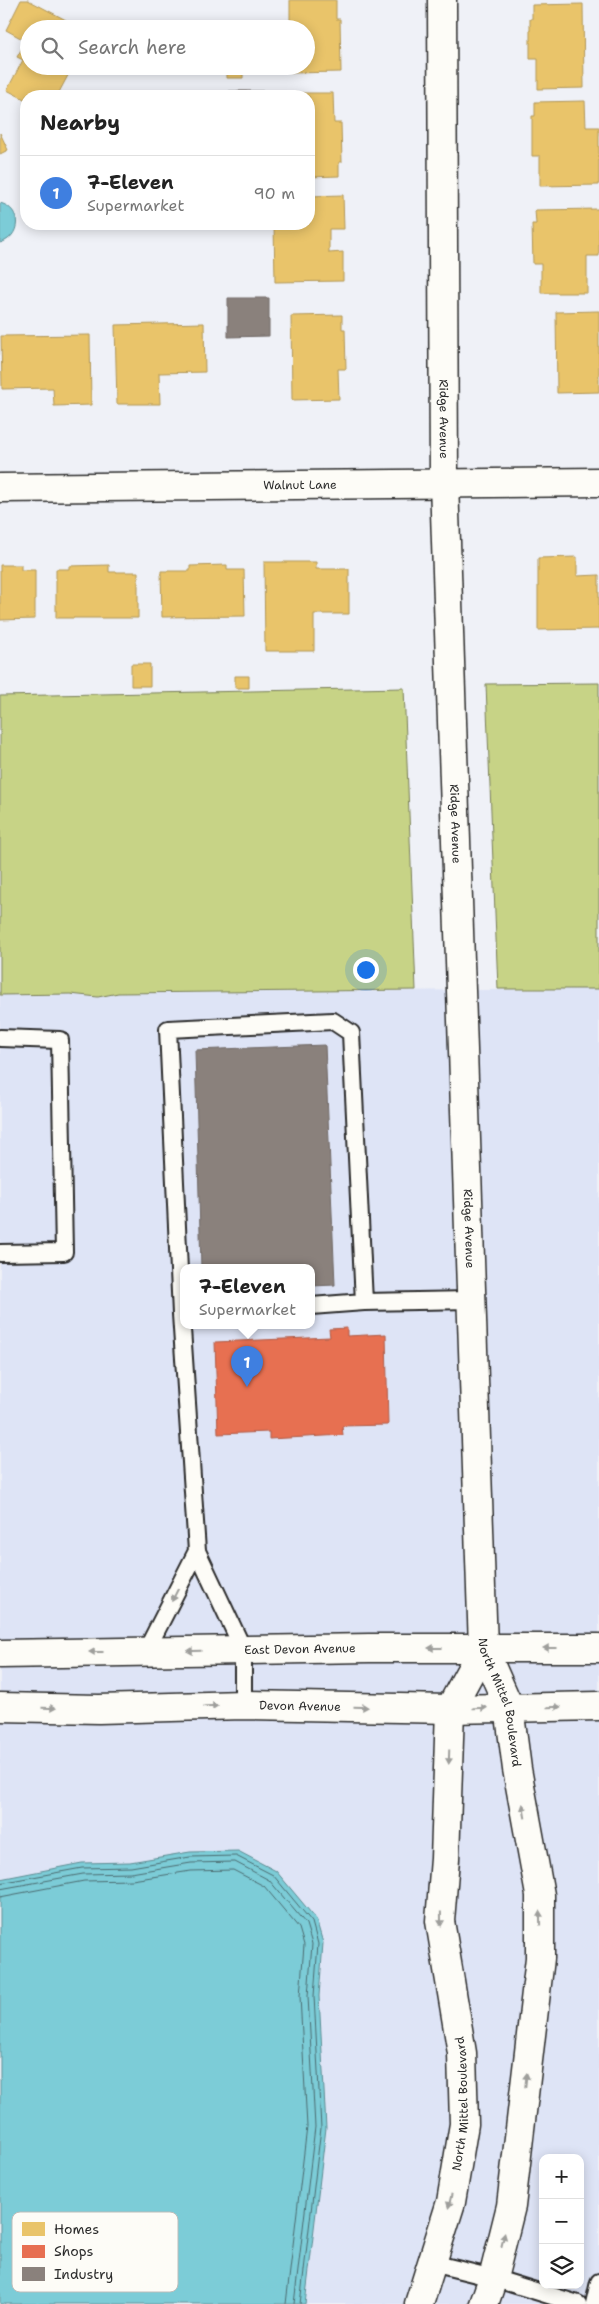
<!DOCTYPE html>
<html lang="en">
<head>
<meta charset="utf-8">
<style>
	body { margin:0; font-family:"Shantell Sans",sans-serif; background:#f6f6f6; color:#222 }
	.controls { position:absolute; right:15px; bottom:15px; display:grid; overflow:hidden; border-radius:10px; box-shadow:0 2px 12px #0003 }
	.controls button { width:45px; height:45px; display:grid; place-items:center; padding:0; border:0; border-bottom:1px solid #e0e0e0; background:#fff; color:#222; font:25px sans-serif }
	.you { position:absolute; left:365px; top:969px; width:18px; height:18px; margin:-12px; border:4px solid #fff; border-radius:50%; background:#1a73e8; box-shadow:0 0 0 8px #1a73e833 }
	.badge { display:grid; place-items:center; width:32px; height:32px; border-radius:50%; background:#2b2b2b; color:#fff; font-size:16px; font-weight:700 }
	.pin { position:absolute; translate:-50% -41px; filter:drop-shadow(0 1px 2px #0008) }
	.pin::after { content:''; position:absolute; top:26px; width:18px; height:15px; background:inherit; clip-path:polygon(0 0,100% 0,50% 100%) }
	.popup { position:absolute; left:180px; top:1264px; width:135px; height:65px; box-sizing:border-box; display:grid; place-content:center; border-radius:10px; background:#fff; filter:drop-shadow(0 1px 4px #0005); font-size:16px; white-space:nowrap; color:#767676 }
	.popup b { font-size:19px; color:#222 }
	.popup::after { content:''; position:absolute; left:50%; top:100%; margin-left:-10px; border:10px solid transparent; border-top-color:#fff }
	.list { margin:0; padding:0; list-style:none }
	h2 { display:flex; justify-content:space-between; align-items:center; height:65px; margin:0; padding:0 20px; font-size:21px }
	h2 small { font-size:16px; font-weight:400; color:#767676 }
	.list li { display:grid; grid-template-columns:32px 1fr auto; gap:15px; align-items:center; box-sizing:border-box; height:75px; padding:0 20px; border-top:1px solid #e0e0e0 }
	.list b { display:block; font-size:19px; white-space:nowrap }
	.list p { margin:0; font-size:16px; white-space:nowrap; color:#767676 }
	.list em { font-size:16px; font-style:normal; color:#767676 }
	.icon { flex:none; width:28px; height:28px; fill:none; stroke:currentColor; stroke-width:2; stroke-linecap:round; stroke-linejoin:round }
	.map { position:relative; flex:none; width:599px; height:2304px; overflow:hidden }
	.search { position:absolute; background:#fff; box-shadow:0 2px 12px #0003; left:20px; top:20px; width:295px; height:55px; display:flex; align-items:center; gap:12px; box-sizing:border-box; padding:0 18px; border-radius:28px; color:#767676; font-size:19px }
	.panel { position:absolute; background:#fff; box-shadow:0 2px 12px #0003; left:20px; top:90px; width:295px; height:140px; border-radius:20px }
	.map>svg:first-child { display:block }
</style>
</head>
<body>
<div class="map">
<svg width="599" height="2304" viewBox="0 0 599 2304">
	<rect width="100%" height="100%" fill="#eff1f7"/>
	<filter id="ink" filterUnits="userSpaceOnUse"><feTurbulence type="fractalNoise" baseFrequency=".02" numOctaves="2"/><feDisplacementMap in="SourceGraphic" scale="10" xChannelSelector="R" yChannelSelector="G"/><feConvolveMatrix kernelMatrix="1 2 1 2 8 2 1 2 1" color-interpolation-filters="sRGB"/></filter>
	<g filter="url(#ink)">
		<path fill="#dee4f6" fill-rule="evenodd" d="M 599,989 L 599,2304 L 0,2304 L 0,995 L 70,994 L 98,997 L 118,993 ZM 183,1268 L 311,1268 L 311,1326 L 183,1326 ZM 543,2158 L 580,2158 L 580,2285 L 543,2285 Z"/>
		<path fill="#c7d386" stroke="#797f58" d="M 599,683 L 599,989 L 498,989 L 486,684 Z
			M 404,688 L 416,990 L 118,993 L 98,997 L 70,994 L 0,995 L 0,696 Z"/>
		<path fill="#7cccd7" stroke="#5c8c92" d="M 0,203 C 23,209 21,237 0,243 Z
			M 238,1851 L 276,1871 L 316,1919 L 323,1943 L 319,1996 L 326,2128 L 305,2304 L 0,2304 L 0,1879 L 82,1863 L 130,1862 L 190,1852 Z"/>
		<path fill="#e9c46a" stroke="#b09657" d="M 21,0 L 28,0 L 83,29 L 29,29 L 29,66 L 73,66 L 57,96 L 26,96 L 26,100 L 7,90 L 23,60 L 17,57 L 26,41 L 6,30 Z
			M 290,0 L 336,0 L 336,19 L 340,19 L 341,72 L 291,73 L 291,66 L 306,66 L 306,29 L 290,29 Z
			M 583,4 L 584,88 L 538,89 L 538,59 L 530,59 L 530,19 L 532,19 L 532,5 Z
			M 189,23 L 193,29 L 180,29 Z
			M 227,66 L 243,66 L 243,78 L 227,78 Z
			M 288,93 L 333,93 L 334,123 L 341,123 L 342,162 L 339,162 L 339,176 L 309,177 L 309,96 L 288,96 Z
			M 585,101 L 586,127 L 599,127 L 599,185 L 540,186 L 540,156 L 532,156 L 532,116 L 535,116 L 535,102 Z
			M 0,133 L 8,150 L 0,154 Z
			M 343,195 L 344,229 L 329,229 L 329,253 L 343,252 L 343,281 L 275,282 L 274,224 L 309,224 L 309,196 Z
			M 599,209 L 599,256 L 587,256 L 587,293 L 541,293 L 541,264 L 533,264 L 532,224 L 536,224 L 535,210 Z
			M 599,311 L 599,392 L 557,393 L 556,312 Z
			M 342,315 L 342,329 L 345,329 L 346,369 L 338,369 L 339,399 L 292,400 L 291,316 Z
			M 204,323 L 205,372 L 159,373 L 160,404 L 117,404 L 115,325 Z
			M 90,335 L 91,405 L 54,406 L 53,388 L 2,389 L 1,336 Z
			M 577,557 L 577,576 L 599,575 L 599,629 L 538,630 L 538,558 Z
			M 264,562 L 316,562 L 316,569 L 349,569 L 349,614 L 314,614 L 314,651 L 265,651 Z
			M 0,565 L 21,565 L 21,570 L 35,570 L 35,619 L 0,620 Z
			M 109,565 L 109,572 L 138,572 L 138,618 L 56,618 L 56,569 L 69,569 L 69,566 Z
			M 227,565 L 227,570 L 244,570 L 245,616 L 162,617 L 161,571 L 190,571 L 190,566 Z
			M 131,664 L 150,664 L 150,686 L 131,686 Z
			M 235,676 L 249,676 L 249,688 L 235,688 Z"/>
		<path fill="#e76f51" stroke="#af5b46" d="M 347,1328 L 347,1336 L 386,1334 L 388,1425 L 342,1426 L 343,1435 L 269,1439 L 269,1432 L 218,1434 L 215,1342 L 330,1337 L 329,1329 Z"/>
		<path fill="#8a817c" stroke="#6e6764" d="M 229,91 L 267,91 L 268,96 L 229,96 Z
			M 228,298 L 269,298 L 269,336 L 228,337 Z
			M 325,1045 L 335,1285 L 311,1286 L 311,1268 L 201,1268 L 195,1050 Z"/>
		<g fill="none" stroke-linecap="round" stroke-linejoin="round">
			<path stroke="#4b6b70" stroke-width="1" d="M 0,1883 L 82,1868 L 131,1867 L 190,1857 L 236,1856 L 273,1875 L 312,1922 L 318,1944 L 314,1996 L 321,2128 L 300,2304
				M 0,1889 L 83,1874 L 131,1873 L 191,1863 L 235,1862 L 269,1880 L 306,1924 L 312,1944 L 308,1996 L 315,2127 L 294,2304
				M 0,1897 L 84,1881 L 132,1880 L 191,1871 L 233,1870 L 264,1886 L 299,1928 L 304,1945 L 300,1996 L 307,2127 L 286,2304"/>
			<defs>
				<path id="service" d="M 0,1038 L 60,1040 L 64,1252 L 0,1253
					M 311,1306 L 364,1302
					M 145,1653 L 197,1551
					M 243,1705 L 243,1649 L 197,1551 L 181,1314 L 168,1029 L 333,1021 L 351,1033 L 364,1302 L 471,1300
					M 432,2263 L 493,2278 L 578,2304
					M 594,2304 L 599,2282"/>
				<g id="minor">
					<path id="s1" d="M 442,0 L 444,482 L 483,1648 L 509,1707 L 517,1769 L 540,1895 L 540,1958 L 511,2206 L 493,2278 L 484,2304"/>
					<path id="s2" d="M 0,488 L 599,482"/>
					<path id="s3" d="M 419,2304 L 451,2202 L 464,2124 L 462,2053 L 440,1921 L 445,1859 L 450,1709 L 483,1648"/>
				</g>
				<g id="secondary">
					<path id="s4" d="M 0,1654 L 369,1648 L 599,1648"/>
					<path id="s5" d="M 0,1707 L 99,1709 L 243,1705 L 450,1709 L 599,1706"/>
				</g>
			</defs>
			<use href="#service" stroke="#2b2b2b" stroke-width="20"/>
			<use href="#minor" stroke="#2b2b2b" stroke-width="31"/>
			<use href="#secondary" stroke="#2b2b2b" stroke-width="31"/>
			<use href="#service" stroke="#fdfcf7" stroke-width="16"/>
			<use href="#minor" stroke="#fdfcf7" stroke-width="28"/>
			<use href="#secondary" stroke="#fdfcf7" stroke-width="28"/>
		</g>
		<defs><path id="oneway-solid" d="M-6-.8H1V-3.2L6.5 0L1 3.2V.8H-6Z" transform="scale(1.25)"/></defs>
		<g fill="#9e9e9b">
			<use href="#oneway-solid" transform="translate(175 1595) rotate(117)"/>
			<use href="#oneway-solid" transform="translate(435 1648) rotate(180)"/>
			<use href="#oneway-solid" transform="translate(550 1648) rotate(180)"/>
			<use href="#oneway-solid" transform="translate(194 1651) rotate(178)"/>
			<use href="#oneway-solid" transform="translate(96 1652) rotate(180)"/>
			<use href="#oneway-solid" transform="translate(211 1706) rotate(-2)"/>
			<use href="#oneway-solid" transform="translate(361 1707) rotate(1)"/>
			<use href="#oneway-solid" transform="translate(554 1707) rotate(-1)"/>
			<use href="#oneway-solid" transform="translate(49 1708) rotate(1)"/>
			<use href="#oneway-solid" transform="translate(480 1708) rotate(-1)"/>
			<use href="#oneway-solid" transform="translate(449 1757) rotate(92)"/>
			<use href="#oneway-solid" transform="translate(524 1811) rotate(-100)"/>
			<use href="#oneway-solid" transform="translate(540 1918) rotate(-91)"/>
			<use href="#oneway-solid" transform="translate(441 1919) rotate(89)"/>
			<use href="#oneway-solid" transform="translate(526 2080) rotate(-84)"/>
			<use href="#oneway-solid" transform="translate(450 2201) rotate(103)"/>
			<use href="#oneway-solid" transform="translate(503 2240) rotate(-76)"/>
		</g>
	</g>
	<g text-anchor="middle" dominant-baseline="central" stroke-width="5" stroke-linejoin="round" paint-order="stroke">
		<g font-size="12" fill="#2b2b2b" stroke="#fdfcf7">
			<text stroke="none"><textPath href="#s1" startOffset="419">Ridge Avenue</textPath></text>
			<text stroke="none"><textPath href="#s2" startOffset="300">Walnut Lane</textPath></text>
			<text stroke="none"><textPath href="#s1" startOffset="824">Ridge Avenue</textPath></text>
			<text stroke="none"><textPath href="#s1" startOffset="1229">Ridge Avenue</textPath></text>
			<text stroke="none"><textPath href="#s4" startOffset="300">East Devon Avenue</textPath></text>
			<text stroke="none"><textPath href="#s5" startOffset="300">Devon Avenue</textPath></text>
			<text stroke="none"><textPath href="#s1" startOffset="1706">North Mittel Boulevard</textPath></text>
			<text stroke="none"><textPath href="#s3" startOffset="206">North Mittel Boulevard</textPath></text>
		</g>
	</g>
	<rect x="12" y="2212" width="166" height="80" rx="8" fill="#fdfcf7" stroke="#bebdba" stroke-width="1"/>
	<rect x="22" y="2222" width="23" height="14" fill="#e9c46a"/>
	<rect x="22" y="2245" width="23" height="13" fill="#e76f51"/>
	<rect x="22" y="2267" width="23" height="14" fill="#8a817c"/>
	<g font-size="14" fill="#2b2b2b">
		<text x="54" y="2234">Homes</text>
		<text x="54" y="2256">Shops</text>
		<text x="54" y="2279">Industry</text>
	</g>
</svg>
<div class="controls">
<button>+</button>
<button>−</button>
<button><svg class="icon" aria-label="layers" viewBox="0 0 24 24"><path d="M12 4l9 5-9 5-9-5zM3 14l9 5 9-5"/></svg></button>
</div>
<div class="you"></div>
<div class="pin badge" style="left:247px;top:1387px;background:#3f7fe0">1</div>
<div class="popup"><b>7-Eleven</b>Supermarket</div>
<div class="search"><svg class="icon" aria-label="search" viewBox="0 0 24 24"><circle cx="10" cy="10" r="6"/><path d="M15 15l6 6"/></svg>Search here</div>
<section class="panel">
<h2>Nearby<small></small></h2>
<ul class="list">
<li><span class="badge" style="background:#3f7fe0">1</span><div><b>7-Eleven</b><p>Supermarket</p></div><em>90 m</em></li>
</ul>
</section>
</div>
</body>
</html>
